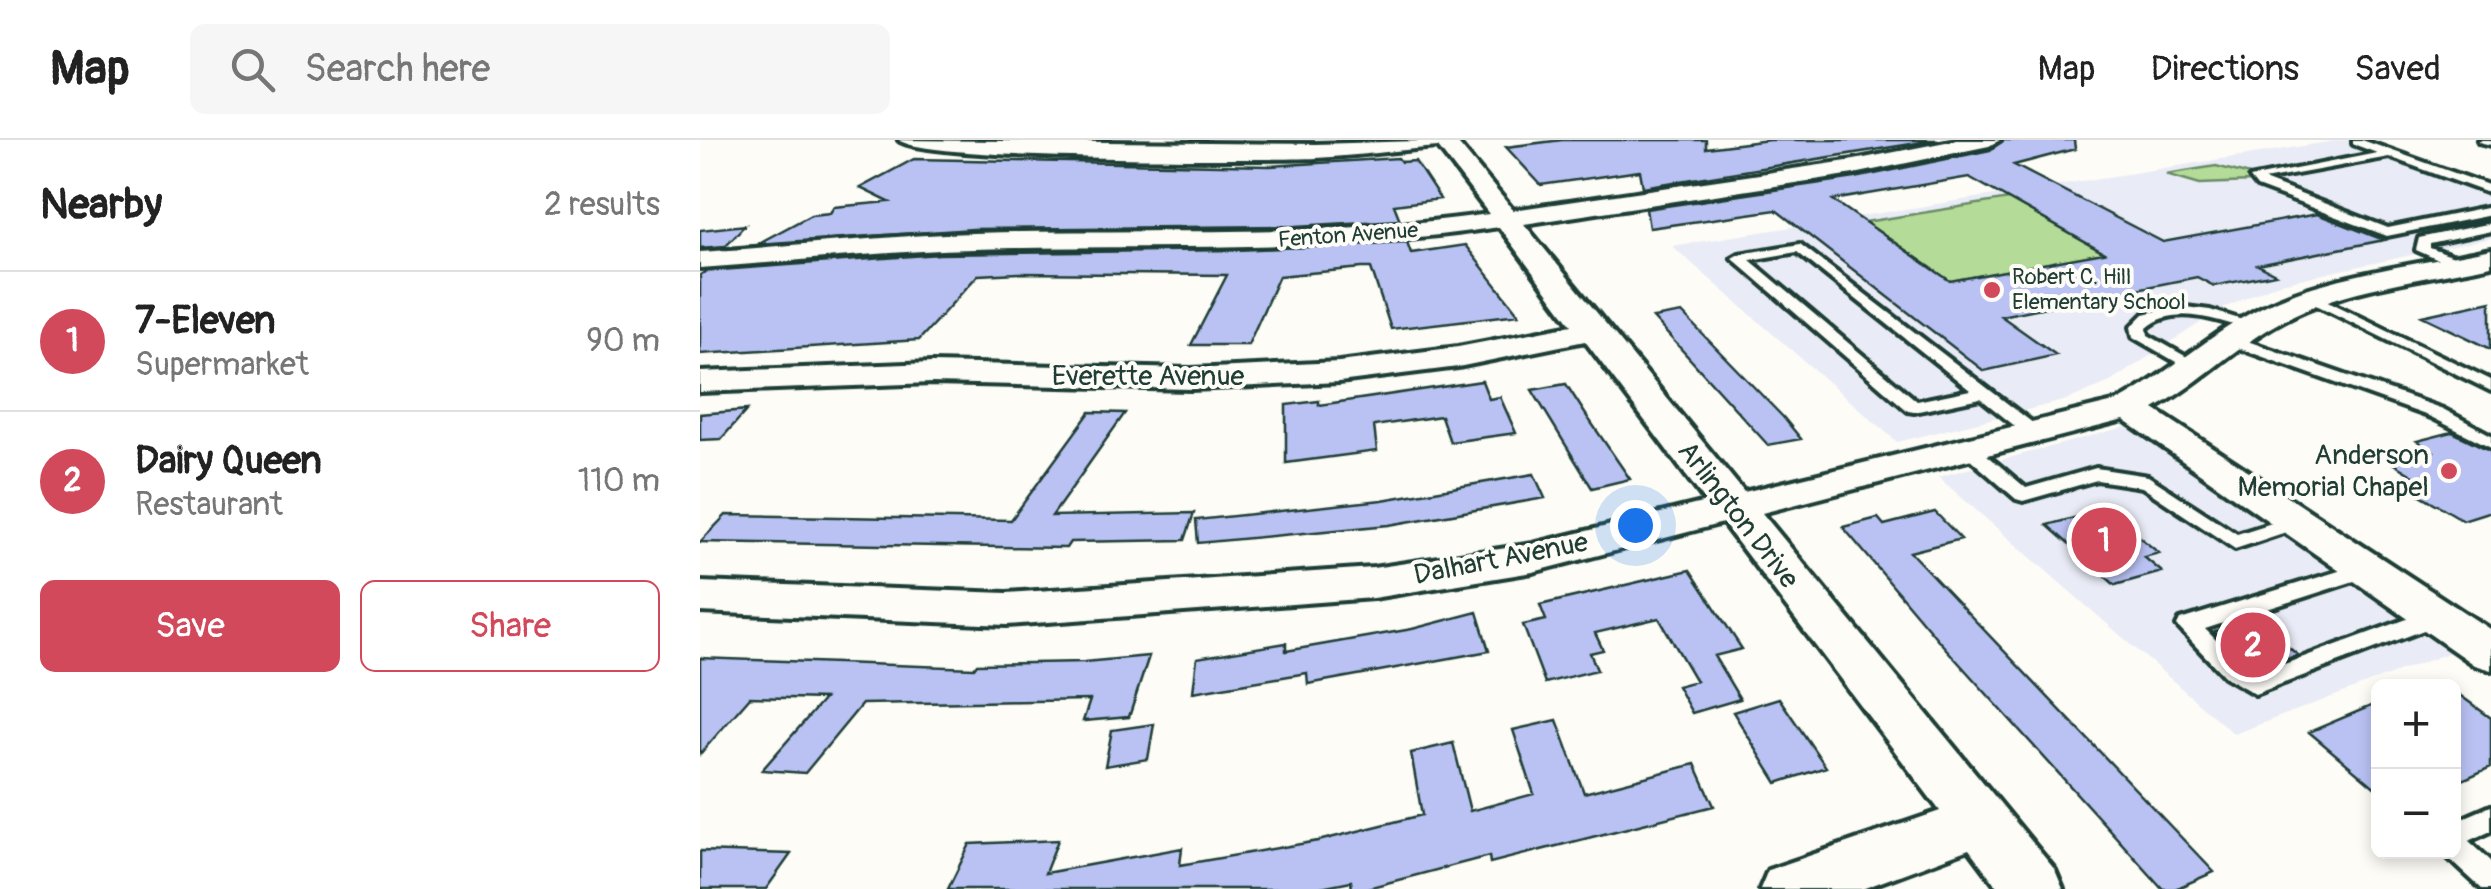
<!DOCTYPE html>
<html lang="en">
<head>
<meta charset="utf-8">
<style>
	body { margin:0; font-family:Pangolin,sans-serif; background:#f6f6f6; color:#222 }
	.controls { position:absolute; right:30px; bottom:30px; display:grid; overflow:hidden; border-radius:15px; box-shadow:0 5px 15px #0003 }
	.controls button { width:90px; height:90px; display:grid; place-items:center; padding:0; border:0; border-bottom:2px solid #e0e0e0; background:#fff; color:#222; font:50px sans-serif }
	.you { position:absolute; left:935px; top:385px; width:35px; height:35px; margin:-25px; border:8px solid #fff; border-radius:50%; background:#1a73e8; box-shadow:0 0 0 15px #1a73e833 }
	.badge { display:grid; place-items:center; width:65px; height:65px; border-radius:50%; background:#d1495b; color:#fff; font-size:32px; font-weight:700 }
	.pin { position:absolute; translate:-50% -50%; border:5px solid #fff; box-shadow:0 2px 10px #0006 }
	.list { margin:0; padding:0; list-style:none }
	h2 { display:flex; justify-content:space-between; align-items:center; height:130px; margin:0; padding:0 40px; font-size:42px }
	h2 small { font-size:32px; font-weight:400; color:#767676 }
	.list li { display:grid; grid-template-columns:65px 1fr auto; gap:30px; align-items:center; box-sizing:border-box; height:140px; padding:0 40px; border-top:2px solid #e0e0e0 }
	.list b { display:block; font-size:38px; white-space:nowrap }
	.list p { margin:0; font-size:32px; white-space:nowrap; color:#767676 }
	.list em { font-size:32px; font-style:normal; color:#767676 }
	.actions { display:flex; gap:20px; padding:30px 40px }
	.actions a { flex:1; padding:22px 0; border:2px solid #d1495b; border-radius:15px; text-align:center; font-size:35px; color:#d1495b }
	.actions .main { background:#d1495b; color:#fff }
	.icon { flex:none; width:55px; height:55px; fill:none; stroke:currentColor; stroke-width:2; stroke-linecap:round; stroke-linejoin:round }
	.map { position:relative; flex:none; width:1791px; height:749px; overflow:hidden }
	header { display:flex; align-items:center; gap:60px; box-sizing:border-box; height:140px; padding:0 50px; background:#fff; border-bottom:2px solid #e0e0e0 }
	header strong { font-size:48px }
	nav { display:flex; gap:55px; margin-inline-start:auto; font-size:35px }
	.search { width:700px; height:90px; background:#f6f6f6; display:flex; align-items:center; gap:25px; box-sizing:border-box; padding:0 35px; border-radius:15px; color:#767676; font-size:38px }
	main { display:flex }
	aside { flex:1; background:#fff }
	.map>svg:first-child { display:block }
</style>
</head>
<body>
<header>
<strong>Map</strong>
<div class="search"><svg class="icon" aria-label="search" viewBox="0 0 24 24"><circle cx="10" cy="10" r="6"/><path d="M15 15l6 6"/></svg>Search here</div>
<nav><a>Map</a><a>Directions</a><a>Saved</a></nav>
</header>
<main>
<aside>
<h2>Nearby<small>2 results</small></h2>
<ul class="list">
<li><span class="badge">1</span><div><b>7-Eleven</b><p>Supermarket</p></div><em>90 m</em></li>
<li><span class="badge">2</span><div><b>Dairy Queen</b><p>Restaurant</p></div><em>110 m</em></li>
</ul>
<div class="actions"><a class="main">Save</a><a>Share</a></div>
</aside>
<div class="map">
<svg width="1791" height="749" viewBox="0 0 1791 749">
	<rect width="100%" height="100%" fill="#fdfcf7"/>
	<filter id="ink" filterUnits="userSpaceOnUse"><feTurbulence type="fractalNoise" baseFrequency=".01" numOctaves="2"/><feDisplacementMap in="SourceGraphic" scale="20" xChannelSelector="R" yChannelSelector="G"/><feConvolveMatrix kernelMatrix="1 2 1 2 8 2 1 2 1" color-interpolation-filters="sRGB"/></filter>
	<g filter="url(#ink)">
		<path fill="#e9ebf6" d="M 286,0 L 707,0 L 613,7 Z
			M 1641,0 L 1662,0 L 1791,45 L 1791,98 L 1576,144 L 1518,171 L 1410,242 L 1367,260 L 1197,302 L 972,106 Z
			M 1436,284 L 1761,508 L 1534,594 L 1238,337 Z"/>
		<path fill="#b4db97" stroke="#6a8c66" stroke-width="2.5" d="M 1516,26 L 1554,36 L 1552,42 L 1500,44 L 1466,34 Z
			M 1309,59 L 1404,113 L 1250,141 L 1165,82 Z"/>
		<path fill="#bac2f4" stroke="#1f3d34" stroke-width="2.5" fill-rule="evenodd" d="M 862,0 L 1006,0 L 1006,8 L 1069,0 L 1236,0 L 943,47 L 940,31 L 841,45 L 806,7 Z
			M 1304,0 L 1374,0 L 1375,9 L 1314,25 L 1463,102 L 1617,74 L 1684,100 L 1558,125 L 1575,134 L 1514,146 L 1497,137 L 1301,176 L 1356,215 L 1284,231 L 1076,70 L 949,88 L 946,69 L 1155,38 L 1290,10 ZM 1269,37 L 1404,113 L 1250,141 L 1133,60 Z
			M 698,18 L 701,22 L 715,21 L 740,59 L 694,65 L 700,80 L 596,86 L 273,89 L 57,104 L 111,75 L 130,73 L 134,67 L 189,62 L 160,48 L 214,19 L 570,26 Z
			M 45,85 L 25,106 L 0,108 L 0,90 Z
			M 707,102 L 711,113 L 765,105 L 819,174 L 691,189 L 671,128 L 662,128 L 579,136 L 548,205 L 491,205 L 527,135 L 319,133 L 278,135 L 219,200 L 0,214 L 0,135 L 7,131 L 240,114 L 537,110 Z
			M 1791,161 L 1791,209 L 1722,176 Z
			M 982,173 L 1083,277 L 1101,299 L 1068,305 L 953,178 Z
			M 782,241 L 789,259 L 800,257 L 816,293 L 750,302 L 741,276 L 674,286 L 677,311 L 586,323 L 586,265 L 619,261 L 619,265 Z
			M 866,244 L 886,275 L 930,339 L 892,348 L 832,250 Z
			M 47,270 L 21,299 L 0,300 L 0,274 Z
			M 390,272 L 425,273 L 352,376 L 494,373 L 485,400 L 370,402 L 366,408 L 0,402 L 26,375 L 311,380 Z
			M 1752,292 L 1791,311 L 1791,371 L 1763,380 L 1704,345 L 1720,340 L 1692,323 L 1733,311 L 1717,301 Z
			M 834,334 L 845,358 L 689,385 L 498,403 L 496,380 L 682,360 Z
			M 1235,372 L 1261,399 L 1210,412 L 1514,732 L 1475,749 L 1463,749 L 1239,501 L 1143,387 L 1178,378 L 1184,385 Z
			M 1392,373 L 1410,387 L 1423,384 L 1459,413 L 1444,417 L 1462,432 L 1415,445 L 1347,385 Z
			M 990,430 L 1042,509 L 1014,516 L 1040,559 L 992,573 L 977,546 L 996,541 L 959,478 L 895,493 L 903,510 L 890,513 L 897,530 L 845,543 L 823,485 L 846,480 L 840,465 Z
			M 777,472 L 789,511 L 608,544 L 607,533 L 493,552 L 497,518 L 586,503 L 586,511 L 712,489 Z
			M 1554,479 L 1598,515 L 1557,530 L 1514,492 Z
			M 449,516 L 429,577 L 383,581 L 390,560 L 162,564 L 105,633 L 62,630 L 124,559 L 50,557 L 0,614 L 0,518 L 274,528 L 277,524 L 384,522 Z
			M 1754,551 L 1791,578 L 1791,627 L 1754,644 Z
			M 1079,558 L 1126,627 L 1077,643 L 1033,572 Z
			M 1678,563 L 1678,650 L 1609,592 Z
			M 857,580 L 884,653 L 995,624 L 1014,666 L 790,723 L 789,716 L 664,749 L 652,749 L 651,741 L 611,749 L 248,749 L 270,704 L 358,700 L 345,733 L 482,708 L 480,725 L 618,701 L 722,675 L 711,613 L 753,603 L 770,671 L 834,654 L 813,590 Z
			M 454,584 L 448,619 L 405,626 L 412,590 Z
			M 0,711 L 91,714 L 66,749 L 0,749 Z"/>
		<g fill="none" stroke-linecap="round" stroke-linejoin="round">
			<defs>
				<path id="service" d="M 1653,0 L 1662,0 L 1791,46 L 1791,54 L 1689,17 L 1564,40 L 1688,88 L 1791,67 L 1791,75 L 1687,96 L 1557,47 L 1550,38 L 1677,13 L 1653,4 Z
					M 1778,0 L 1791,0 L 1791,5 L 1779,2 Z
					M 1791,83 L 1791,91 L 1730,104 L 1730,108 L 1764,121 L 1764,127 L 1754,127 L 1716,110 L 1719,98 Z
					M 1100,104 L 1338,287 L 1341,291 L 1338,295 L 1326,295 L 1280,258 L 1214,272 L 1208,271 L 1032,118 L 1039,114 ZM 1097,112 L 1270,250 L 1217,261 L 1050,120 Z
					M 1611,153 L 1791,240 L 1791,251 L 1606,160 L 1604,157 Z
					M 1478,166 L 1510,170 L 1562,186 L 1554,191 C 1521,182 1476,162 1447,188 L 1448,195 L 1501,225 L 1501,231 L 1495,233 L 1433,197 L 1431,187 L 1444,174 Z
					M 1533,196 L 1743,269 L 1791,295 L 1791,307 L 1731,277 L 1527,204 L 1527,198 Z
					M 1267,302 L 1273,303 L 1326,348 L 1396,328 L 1448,336 L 1537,394 L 1597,375 L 1607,381 L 1604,386 L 1535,409 L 1442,347 L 1397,340 L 1323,361 L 1316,359 L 1261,311 L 1258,307 L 1261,303 Z
					M 1668,422 L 1676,424 L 1679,429 L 1676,434 L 1505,489 L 1540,524 L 1557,534 L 1737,468 L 1745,470 L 1748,476 L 1745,482 L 1555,554 L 1524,536 L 1477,486 L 1480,480 Z
					M 1791,666 L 1791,691 L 1769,701 L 1791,721 L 1791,749 L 1782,749 L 1742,712 L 1754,712 L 1754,682 Z"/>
				<path id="minor" d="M 199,0 L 616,4 L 755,0 L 813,70 L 1154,20 L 1256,0 L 1300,0 L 1289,6 L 1154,34 L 824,84 L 1044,352 L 1418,261 C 1468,234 1510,194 1560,168 C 1625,134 1719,125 1791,109 L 1791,125 C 1723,140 1643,147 1582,181 C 1537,205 1500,243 1454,269 L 1791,490 L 1791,530 L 1774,525 L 1424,280 L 1062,373 L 1355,730 L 1363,749 L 1299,749 L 1269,709 L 1162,749 L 1060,749 L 1068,730 L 1240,671 L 1023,383 L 833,432 L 673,458 L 307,485 L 0,472 L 0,442 L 307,453 L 673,428 L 833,404 L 1006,362 L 885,201 L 758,227 L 639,242 L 491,249 L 232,243 L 0,252 L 0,232 L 232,223 L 491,229 L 639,222 L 758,207 L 872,185 L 799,87 C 624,114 450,104 274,109 C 183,111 91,122 0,128 L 0,112 C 91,106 182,96 273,93 C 446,88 617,99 789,74 L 738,7 C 698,10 657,16 616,18 C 564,20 221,21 199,0 Z"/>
			</defs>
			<use href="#service" stroke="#1f3d34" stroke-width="8"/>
			<use href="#minor" stroke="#1f3d34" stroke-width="8"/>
			<use href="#service" fill="#fdfcf7" fill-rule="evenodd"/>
			<use href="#minor" fill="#fdfcf7" fill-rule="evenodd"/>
		</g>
	</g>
	<g fill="#d1495b" stroke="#fdfcf7" stroke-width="4">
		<circle cx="1292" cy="150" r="10"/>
		<circle cx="1749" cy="331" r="10"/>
	</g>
	<g text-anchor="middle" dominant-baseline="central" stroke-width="8" stroke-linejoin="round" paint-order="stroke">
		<g font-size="22" fill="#1f3d34" stroke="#fdfcf7">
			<text transform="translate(648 95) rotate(-4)">Fenton Avenue</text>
		</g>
		<g font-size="22" fill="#1f3d34" stroke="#fdfcf7" text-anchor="start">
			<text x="1312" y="137">Robert C. Hill<tspan x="1312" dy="25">Elementary School</tspan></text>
		</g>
		<g font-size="28" fill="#1f3d34" stroke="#fdfcf7">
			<text x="448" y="236">Everette Avenue</text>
			<text transform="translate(1038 375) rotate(52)">Arlington Drive</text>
			<text transform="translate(801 419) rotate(-11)">Dalhart Avenue</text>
		</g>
		<g font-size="28" fill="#1f3d34" stroke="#fdfcf7" text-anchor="end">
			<text x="1729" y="315">Anderson<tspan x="1729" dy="32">Memorial Chapel</tspan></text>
		</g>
	</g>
</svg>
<div class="controls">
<button>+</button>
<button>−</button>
</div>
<div class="you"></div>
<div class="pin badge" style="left:1404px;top:400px">1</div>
<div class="pin badge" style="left:1553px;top:505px">2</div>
</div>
</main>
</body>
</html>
